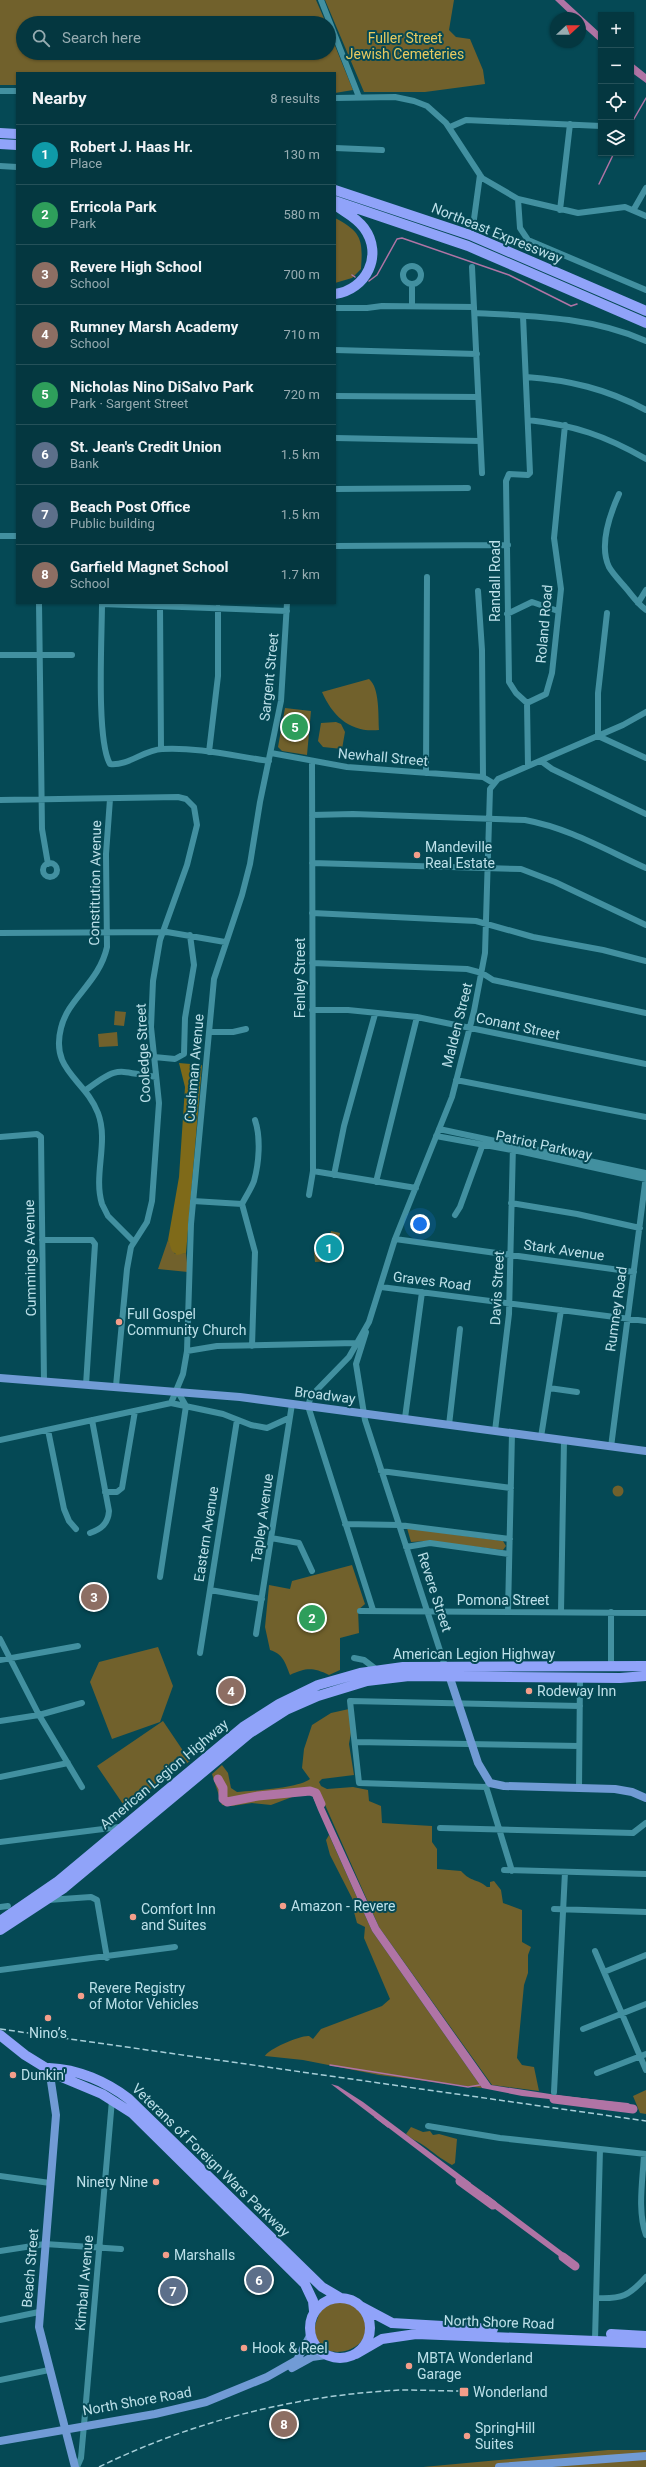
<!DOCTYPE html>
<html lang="en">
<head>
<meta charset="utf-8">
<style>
	body { margin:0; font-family:Roboto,sans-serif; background:#0d3f47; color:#f1f3f6 }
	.controls { position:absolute; right:12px; top:12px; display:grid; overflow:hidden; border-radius:0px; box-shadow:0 1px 3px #0004 }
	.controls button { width:36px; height:36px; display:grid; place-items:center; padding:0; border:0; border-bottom:1px solid #255159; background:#043740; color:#f1f3f6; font:20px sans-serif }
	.compass { position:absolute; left:550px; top:12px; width:36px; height:36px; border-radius:50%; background:#043740; box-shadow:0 1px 3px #0004; rotate:69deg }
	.you { position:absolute; left:420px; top:1224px; width:14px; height:14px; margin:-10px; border:3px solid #fff; border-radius:50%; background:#1a73e8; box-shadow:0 0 0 6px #1a73e833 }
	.badge { display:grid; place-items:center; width:26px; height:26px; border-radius:50%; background:#ea580c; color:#fff; font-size:13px; font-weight:700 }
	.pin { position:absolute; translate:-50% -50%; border:2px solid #fff; box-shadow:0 1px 4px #0006 }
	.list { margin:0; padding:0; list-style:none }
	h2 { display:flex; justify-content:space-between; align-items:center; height:52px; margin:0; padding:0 16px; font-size:17px }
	h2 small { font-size:13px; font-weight:400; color:#97acb1 }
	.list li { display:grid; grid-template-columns:26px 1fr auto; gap:12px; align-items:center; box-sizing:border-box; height:60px; padding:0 16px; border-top:1px solid #255159 }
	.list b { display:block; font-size:15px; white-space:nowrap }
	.list p { margin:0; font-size:13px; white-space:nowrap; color:#97acb1 }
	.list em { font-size:13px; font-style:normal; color:#97acb1 }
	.icon { flex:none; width:22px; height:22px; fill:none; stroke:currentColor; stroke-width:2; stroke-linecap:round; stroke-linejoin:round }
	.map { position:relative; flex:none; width:646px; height:2467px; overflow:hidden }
	.search { position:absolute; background:#043740; box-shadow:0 1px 3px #0004; left:16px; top:16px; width:320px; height:44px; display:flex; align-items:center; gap:10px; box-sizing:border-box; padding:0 14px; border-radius:22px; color:#97acb1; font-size:15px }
	.panel { position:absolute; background:#043740; box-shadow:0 1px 3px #0004; left:16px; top:72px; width:320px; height:532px; border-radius:0px }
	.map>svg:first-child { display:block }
</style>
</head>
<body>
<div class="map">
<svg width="646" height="2467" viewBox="0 0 646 2467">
	<rect width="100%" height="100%" fill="#054955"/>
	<path fill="#71612c" d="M 0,0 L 316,0 L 326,23 L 23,23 L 23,53 L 329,53 L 329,31 L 353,90 L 335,93 L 335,73 L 17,73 L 17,85 L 0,85 Z
		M 325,0 L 454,0 L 449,30 L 456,37 L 470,39 L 483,70 L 485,84 L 425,92 L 364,92 Z
		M 335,218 C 362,232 363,240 361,269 L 352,278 L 335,283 Z
		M 369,679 C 380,688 378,716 379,730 C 351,733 333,717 322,692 Z
		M 285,708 L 311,711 L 307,755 L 282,751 L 278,747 Z
		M 336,722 L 341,724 L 345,732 L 342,749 L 323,747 L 318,741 L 321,723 Z
		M 115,1011 L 126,1012 L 124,1026 L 114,1025 Z
		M 117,1032 L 118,1046 L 99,1047 L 98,1034 Z
		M 331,1231 L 340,1233 L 336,1249 L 327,1247 Z
		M 168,1240 L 175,1254 L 186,1253 L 188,1272 L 158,1269 Z
		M 333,1251 L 334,1261 L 315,1262 L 314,1252 Z
		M612.5 1491a5.5 5.5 0 1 1 11 0a5.5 5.5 0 1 1-11 0Z
		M 407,1528 L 503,1541 L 506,1546 L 503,1550 L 426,1541 L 411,1542 Z
		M 352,1565 L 365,1604 L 358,1610 L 359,1633 L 340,1638 L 340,1670 L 329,1675 C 312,1667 306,1668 290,1675 C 285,1662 283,1654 270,1650 L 265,1627 L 269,1585 L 290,1589 L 292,1581 Z
		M 158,1647 L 173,1686 L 160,1722 L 112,1739 L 90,1682 L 99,1662 Z
		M 349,1709 L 352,1727 L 349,1744 L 354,1775 L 322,1779 L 319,1782 L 321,1786 L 327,1789 L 353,1787 L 368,1790 L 369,1801 L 381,1806 L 382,1823 L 432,1826 L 432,1842 L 437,1849 L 437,1869 L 461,1871 C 472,1883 477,1878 487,1887 L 490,1887 L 490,1882 L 494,1881 L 501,1890 L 503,1903 L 522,1910 L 522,1942 L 531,1947 L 528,1955 L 528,1973 L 524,1985 L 517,2058 L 522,2065 L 534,2067 L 539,2091 L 492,2085 L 379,1927 L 322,1798 L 316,1792 L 312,1795 L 300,1794 L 271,1805 L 252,1803 L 232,1806 L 222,1805 L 212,1774 L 222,1765 L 228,1773 L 231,1788 L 237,1792 C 252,1791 299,1788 310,1779 L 302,1768 L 304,1749 L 312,1725 L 331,1713 Z
		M 163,1721 L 190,1761 L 125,1807 L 97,1766 Z
		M 329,1835 L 372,1931 L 482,2088 L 379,2075 L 303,2060 L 265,2056 C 268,2049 301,2035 309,2036 L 313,2039 L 321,2029 L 382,2006 L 390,1999 L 364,1938 L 365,1927 L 357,1923 L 354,1912 L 356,1906 L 330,1855 L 326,1840 Z
		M 646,2090 L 646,2114 L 640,2113 L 633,2096 Z
		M 411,2127 L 423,2132 L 430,2131 L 433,2135 L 439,2134 L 457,2139 L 455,2163 L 452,2165 C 441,2159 433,2152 423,2145 C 417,2141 411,2139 406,2134 Z
		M 336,2301 C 347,2301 356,2304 362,2313 C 385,2348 319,2370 315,2332 C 314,2324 319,2316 321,2309 Z
		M 608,2450 L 646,2450 L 646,2467 L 423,2467 Z"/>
	<path fill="#7f6a19" d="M 179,1063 L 202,1065 L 186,1253 L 177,1255 L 172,1251 L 168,1240 L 179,1177 L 185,1087 Z"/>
	<path fill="#b074a5" d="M 555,0 L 564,0 L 601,34 L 601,43 L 580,24 L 580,18 L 574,18 Z
		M 631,62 L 646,74 L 646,83 L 631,72 Z
		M 317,1792 L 320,1794 L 323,1805 L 379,1927 L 491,2085 L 563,2096 L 628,2103 L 630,2104 L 630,2108 L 522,2096 L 482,2088 L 372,1931 L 318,1810 L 312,1795 Z
		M 331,2084 L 338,2086 L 363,2102 L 471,2183 L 471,2188 L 457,2180 Z
		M 487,2195 L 572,2259 L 572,2263 L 564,2260 L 491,2206 L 483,2199 Z"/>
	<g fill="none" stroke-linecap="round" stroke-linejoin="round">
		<path stroke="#b074a5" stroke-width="1.5" d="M 631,124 L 646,98
			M 599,184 L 614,153
			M 352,275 L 355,277
			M 369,281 L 377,275 L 397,239 L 402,238 L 509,275 L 571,306 L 577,304
			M 330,2065 L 468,2087 L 480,2085
			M 375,2117 L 388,2127"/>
		<path stroke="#b074a5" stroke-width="9" d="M 218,1779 L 223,1788 L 223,1799 L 227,1802 L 258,1796 L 310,1791 L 316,1793 L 321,1804
			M 554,2099 L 633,2109
			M 460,2181 L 493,2205
			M 563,2257 L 575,2266"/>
		<path stroke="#4290a0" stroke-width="6" d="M 321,0 L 359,97
			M 0,91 L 17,91
			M 335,98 L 395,97 L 414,101 L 427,106 L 446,123 L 482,178 L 518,199 L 578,213 L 625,207 L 646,216
			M 450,127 L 466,120 L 601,126
			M 335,148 L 382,150
			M 0,166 L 17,167
			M 518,199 L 520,228 L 528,240 L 646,290
			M 634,209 L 646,188
			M 560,210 L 570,124
			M 474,219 L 480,175
			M403 275a9 9 0 1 1 18 0a9 9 0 1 1-18 0Z
			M 472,267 L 482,473
			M 412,284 L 412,306
			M 335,308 L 367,308 L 382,306 L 474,307
			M 475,313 C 533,316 592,317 646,341
			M 523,316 L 530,473 L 528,475 L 509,474 L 506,481 L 509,682 L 516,693 L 527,703
			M 335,350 L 477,354
			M 526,377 C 569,380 607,389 646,410
			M 335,396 L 478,397
			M 528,420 C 574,425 606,436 646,459
			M 335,438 L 480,441
			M 335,489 L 468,488
			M 619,494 C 610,514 599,546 609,567 C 613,574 620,581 625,587 C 632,595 637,603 646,610
			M 0,536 L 17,536
			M 335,546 L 508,545
			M 478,591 L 482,650 L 483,777
			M 39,603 L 42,829 L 48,864
			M 102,603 C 102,636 96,740 110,764 C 128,766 144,750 162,749 C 197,747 234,756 269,761
			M 638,603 L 646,590
			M 102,604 L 287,611
			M 160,606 L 161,749
			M 607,613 L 598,693 L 598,736 L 646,758
			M 507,614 L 532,602 L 558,611
			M 0,655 L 72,655
			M 209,752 L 218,676 L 218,608
			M 271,753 L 347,767 L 483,777 L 493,783
			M 541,761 L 552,769 L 646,814
			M 528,766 L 527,703 L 546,694 L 552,673 L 561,589 L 554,538 L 565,425
			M 426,773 L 427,577
			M 110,799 L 106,854 L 107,947 C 99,983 68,998 61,1028 C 50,1071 85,1079 98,1113 C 109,1142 93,1175 102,1204 L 108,1216 L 134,1242
			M 0,800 L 178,797 L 186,799 L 194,807 L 197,825 L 187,865 L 160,940 L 153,981 L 151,1027 L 159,1103 L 152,1201 L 147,1222 L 131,1247 L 127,1269 L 116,1386
			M 312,815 L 353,814 L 525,820 C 569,828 606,850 646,868
			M 312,863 L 521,869 L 555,882 L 646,925
			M43 870a7 7 0 1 1 14 0a7 7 0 1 1-14 0Z
			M 312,913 L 476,921 L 533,937 L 603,950 L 646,961
			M 0,933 L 167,932 L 225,942
			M 312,963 L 467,969 L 482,973 L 493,980 L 646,1013
			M 312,1010 L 348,1010 L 417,1017 L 646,1064
			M 209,1032 L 233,1032 L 246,1029
			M 154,1057 L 175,1059 L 184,1054 L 185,1018 L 194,965 L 190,935
			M 456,1080 L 646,1117
			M 86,1090 C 120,1064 117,1072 156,1077
			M 439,1129 L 646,1173
			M 436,1136 L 523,1152 L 646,1179
			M 0,1137 L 37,1134 L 41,1137 L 44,1381
			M 313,1171 L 416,1188
			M 334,1175 L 344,1126 L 375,1014
			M 376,1182 L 417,1017
			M 309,1195 L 313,1171 L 312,761
			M 193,1201 L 242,1204
			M 511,1203 L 577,1214 L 640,1228
			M 455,1215 L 460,1207 L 484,1141
			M 395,1239 L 634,1272
			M 42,1240 L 92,1240 L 95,1244 L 86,1385
			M 381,1287 L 646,1321
			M 366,1332 L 356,1364 L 365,1420 L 445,1666
			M 252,1346 L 255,1252 L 242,1204 C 246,1196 251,1189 254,1181 C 259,1163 261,1138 255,1120
			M 187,1351 L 217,1346 L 356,1343
			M 549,1388 L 577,1392
			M 171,1403 L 223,1414 L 251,1425 L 267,1428 L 289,1418
			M 405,1418 L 422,1292
			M 449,1425 L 460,1329
			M 48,1430 L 64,1509 L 69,1521 L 76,1529
			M 495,1431 L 509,1314 L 513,1145
			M 541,1437 L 561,1310
			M 0,1440 L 171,1403 L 183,1374 L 187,1351 L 191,1224 L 214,979 L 242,895 L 250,864 L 260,802 L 281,701 L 287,603
			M 611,1447 L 646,1176
			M 381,1471 L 511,1488
			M 105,1492 L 117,1492 L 122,1488 L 135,1411
			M 345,1524 L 399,1525 L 510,1539
			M 90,1533 C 101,1529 108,1524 109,1511 L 92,1420
			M 271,1538 L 299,1543 L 312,1571
			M 406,1547 L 430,1543 L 509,1554
			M 160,1577 L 186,1406 L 178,1392
			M 210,1590 L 262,1599
			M 373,1610 L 308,1406 L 311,1396 L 349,1357 L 369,1322 L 395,1239 L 452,1097 L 474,1011 L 485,953 L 490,789 L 498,779 L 623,725 L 646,712
			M 360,1611 L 646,1613
			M 508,1612 L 512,1433
			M 561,1612 L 564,1440
			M 611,1612 L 611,1661 L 615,1667
			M 256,1634 L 292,1404
			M 0,1639 L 39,1715 L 82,1787
			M 200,1653 L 237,1420
			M 354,1658 L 364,1660 L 377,1670
			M 0,1660 L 78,1646
			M 0,1721 L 39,1715 L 82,1703
			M 355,1742 L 579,1746
			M 0,1777 L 68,1763
			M 489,1784 L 486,1787 L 488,1793 L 512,1871
			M 486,1787 L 359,1783 L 350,1701 L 580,1706
			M 579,1789 L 580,1677
			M 440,1828 L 633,1833 L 646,1823
			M 0,1842 L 119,1827
			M 504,1870 L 646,1874
			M 48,1900 L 91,1897 L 97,1900 L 107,1958
			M 0,1907 L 8,1906
			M 554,1909 L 646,1912
			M 595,1951 L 646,2070
			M 0,1970 L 175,1947
			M 604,1972 L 646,1955
			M 583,2029 L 646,2004
			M 597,2073 L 646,2054
			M 554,2092 L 565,1872
			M 428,2126 L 500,2138 L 646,2154
			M 644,2154 C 643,2179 637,2210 646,2235
			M 0,2176 L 50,2183
			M 0,2251 L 45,2244 L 121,2249
			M 597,2298 C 622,2299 629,2296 646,2277
			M 0,2320 L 39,2312
			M 595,2340 L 600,2149
			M 0,2380 L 49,2370
			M 77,2467 L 81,2458 L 84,2425 L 112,2100"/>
		<path stroke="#719bd5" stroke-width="8" d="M 0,1378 L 240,1397 L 646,1451
			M 448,1672 L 478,1763 L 490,1783 L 504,1786 L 615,1789 L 632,1792 L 646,1798
			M 49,2068 L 56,2115 L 39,2327 L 75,2467
			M 292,2368 L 312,2357 L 326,2355
			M 0,2441 L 155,2414 L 206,2402 L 267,2377 L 297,2360 L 310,2336
			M 499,2467 L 646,2456"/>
		<path stroke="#90a3f9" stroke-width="10" d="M 0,133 L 17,134
			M 0,144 L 17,145
			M 335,190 L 470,235 L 646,311
			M 335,201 L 468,246 L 646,323
			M 335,205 C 346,213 356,217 364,228 C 384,255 366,290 335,294
			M 0,1921 L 57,1882 L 243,1727 L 279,1704 L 318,1685 L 360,1673 L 403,1667 L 646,1666
			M 0,1930 L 64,1888 L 250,1733 L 286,1710 L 318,1696 L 367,1681 L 409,1676 L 620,1678 L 646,1676
			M 0,2035 L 25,2055 L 59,2076 L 102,2094 L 132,2113 L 305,2284 L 313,2301 L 314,2311
			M 49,2068 C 78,2069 107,2082 129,2099 L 322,2287 L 339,2297
			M310 2328a30 30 0 1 1 60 0a30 30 0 1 1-60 0Z
			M 360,2306 L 392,2323 L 493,2329
			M 611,2334 L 646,2336
			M 356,2354 L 382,2339 L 416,2334 L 646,2343"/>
		<path stroke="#a6ced8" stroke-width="1.5" stroke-dasharray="6 3" stroke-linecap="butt" d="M 0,2029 L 646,2121
			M 487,2391 L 504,2391
			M 99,2467 C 193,2421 297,2395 401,2390 C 422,2390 443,2391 465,2391"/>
	</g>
	<g fill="#f49e8a" stroke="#054955" stroke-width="1.5">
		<circle cx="417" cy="855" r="4"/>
		<circle cx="119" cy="1322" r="4"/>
		<circle cx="529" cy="1691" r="4"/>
		<circle cx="283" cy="1906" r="4"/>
		<circle cx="133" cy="1917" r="4"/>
		<circle cx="81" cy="1996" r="4"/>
		<circle cx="48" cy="2018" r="4"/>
		<circle cx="13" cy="2075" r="4"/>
		<circle cx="156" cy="2182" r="4"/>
		<circle cx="166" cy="2255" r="4"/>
		<circle cx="244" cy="2348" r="4"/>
		<circle cx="409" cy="2366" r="4"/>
		<rect x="459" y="2387" width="10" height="10" rx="2"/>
		<circle cx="467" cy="2436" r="4"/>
	</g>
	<g text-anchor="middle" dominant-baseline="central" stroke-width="4" stroke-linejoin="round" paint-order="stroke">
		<g font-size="14" fill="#e8ca60" stroke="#054955">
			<text x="405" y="38">Fuller Street<tspan x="405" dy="16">Jewish Cemeteries</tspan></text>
		</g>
		<g font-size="14" fill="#bce0e9" stroke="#054955">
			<text transform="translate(497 233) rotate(22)">Northeast Expressway</text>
			<text transform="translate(495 581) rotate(-90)">Randall Road</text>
			<text transform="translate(544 624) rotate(-85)">Roland Road</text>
			<text transform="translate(269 677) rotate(-84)">Sargent Street</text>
			<text transform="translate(383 757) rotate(5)">Newhall Street</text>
			<text transform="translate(95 883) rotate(-89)">Constitution Avenue</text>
			<text transform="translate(300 978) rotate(-90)">Fenley Street</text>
			<text transform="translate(457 1025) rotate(-76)">Malden Street</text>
			<text transform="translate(518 1026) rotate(12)">Conant Street</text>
			<text transform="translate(143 1053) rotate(-93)">Cooledge Street</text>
			<text transform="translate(194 1068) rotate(-85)">Cushman Avenue</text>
			<text transform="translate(544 1145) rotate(12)">Patriot Parkway</text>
			<text transform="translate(564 1250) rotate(8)">Stark Avenue</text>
			<text transform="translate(30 1258) rotate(-91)">Cummings Avenue</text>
			<text transform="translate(432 1281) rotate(7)">Graves Road</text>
			<text transform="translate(497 1288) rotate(-87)">Davis Street</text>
			<text transform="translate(616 1309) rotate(-82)">Rumney Road</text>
			<text transform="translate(325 1395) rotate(7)">Broadway</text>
			<text transform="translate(262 1518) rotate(-82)">Tapley Avenue</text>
			<text transform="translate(206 1534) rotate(-81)">Eastern Avenue</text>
			<text transform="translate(435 1592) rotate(72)">Revere Street</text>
			<text x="503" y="1600">Pomona Street</text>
			<text x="474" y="1654">American Legion Highway</text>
			<text transform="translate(164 1774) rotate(-40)">American Legion Highway</text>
			<text transform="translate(211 2160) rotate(44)">Veterans of Foreign Wars Parkway</text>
			<text transform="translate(30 2268) rotate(-85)">Beach Street</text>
			<text transform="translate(84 2283) rotate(-85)">Kimball Avenue</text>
			<text transform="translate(499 2322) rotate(2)">North Shore Road</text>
			<text transform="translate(137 2401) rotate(-10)">North Shore Road</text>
		</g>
		<g font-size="14" fill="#bce0e9" stroke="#054955" text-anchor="start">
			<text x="425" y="847">Mandeville<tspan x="425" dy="16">Real Estate</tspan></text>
			<text x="127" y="1314">Full Gospel<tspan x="127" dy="16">Community Church</tspan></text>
			<text x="537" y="1691">Rodeway Inn</text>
			<text x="291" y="1906">Amazon - Revere</text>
			<text x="141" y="1909">Comfort Inn<tspan x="141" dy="16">and Suites</tspan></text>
			<text x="89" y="1988">Revere Registry<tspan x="89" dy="16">of Motor Vehicles</tspan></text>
			<text x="48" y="2033" text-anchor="middle">Nino’s</text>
			<text x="21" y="2075">Dunkin'</text>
			<text x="148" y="2182" text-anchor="end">Ninety Nine</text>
			<text x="174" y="2255">Marshalls</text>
			<text x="252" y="2348">Hook &amp; Reel</text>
			<text x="417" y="2358">MBTA Wonderland<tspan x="417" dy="16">Garage</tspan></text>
			<text x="473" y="2392">Wonderland</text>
			<text x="475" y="2428">SpringHill<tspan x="475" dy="16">Suites</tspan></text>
		</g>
	</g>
</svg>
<div class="controls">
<button>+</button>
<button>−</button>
<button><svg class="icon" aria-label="locate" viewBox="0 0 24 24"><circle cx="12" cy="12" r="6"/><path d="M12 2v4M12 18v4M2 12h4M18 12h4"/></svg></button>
<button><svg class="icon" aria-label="layers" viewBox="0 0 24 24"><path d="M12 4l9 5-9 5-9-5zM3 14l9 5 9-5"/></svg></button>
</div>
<svg class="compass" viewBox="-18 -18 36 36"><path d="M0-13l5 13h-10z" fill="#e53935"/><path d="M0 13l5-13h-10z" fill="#97acb1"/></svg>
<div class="you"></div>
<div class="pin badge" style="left:329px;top:1248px;background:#0f9aa8">1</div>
<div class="pin badge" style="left:312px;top:1618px;background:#2e9e5b">2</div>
<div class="pin badge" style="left:94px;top:1597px;background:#8d6e63">3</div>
<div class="pin badge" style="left:231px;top:1691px;background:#8d6e63">4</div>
<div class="pin badge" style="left:295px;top:727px;background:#2e9e5b">5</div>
<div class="pin badge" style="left:259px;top:2280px;background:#5c6f8a">6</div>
<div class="pin badge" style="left:173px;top:2291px;background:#5c6f8a">7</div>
<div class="pin badge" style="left:284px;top:2424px;background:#8d6e63">8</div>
<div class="search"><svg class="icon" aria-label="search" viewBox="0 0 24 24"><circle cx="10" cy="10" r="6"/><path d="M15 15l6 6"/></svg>Search here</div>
<section class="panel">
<h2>Nearby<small>8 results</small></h2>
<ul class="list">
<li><span class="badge" style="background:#0f9aa8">1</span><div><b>Robert J. Haas Hr.</b><p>Place</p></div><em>130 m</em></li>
<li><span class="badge" style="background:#2e9e5b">2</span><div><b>Erricola Park</b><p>Park</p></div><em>580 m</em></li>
<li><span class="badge" style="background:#8d6e63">3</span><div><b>Revere High School</b><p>School</p></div><em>700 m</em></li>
<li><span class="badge" style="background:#8d6e63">4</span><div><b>Rumney Marsh Academy</b><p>School</p></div><em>710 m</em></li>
<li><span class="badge" style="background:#2e9e5b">5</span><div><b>Nicholas Nino DiSalvo Park</b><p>Park · Sargent Street</p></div><em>720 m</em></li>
<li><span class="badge" style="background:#5c6f8a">6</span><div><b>St. Jean's Credit Union</b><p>Bank</p></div><em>1.5 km</em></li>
<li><span class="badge" style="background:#5c6f8a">7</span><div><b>Beach Post Office</b><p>Public building</p></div><em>1.5 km</em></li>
<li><span class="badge" style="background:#8d6e63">8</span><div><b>Garfield Magnet School</b><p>School</p></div><em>1.7 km</em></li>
</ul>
</section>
</div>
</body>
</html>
